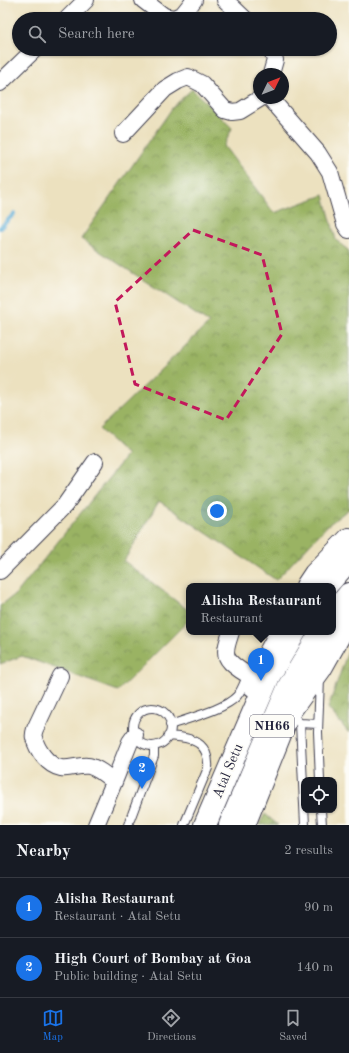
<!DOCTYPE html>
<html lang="en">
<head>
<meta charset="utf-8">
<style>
	body { margin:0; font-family:"Old Standard TT",serif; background:#20242c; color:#f1f3f6 }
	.controls { position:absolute; right:12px; bottom:12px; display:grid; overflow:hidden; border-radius:8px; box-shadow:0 1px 3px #0004 }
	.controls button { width:36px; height:36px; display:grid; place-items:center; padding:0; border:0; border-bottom:1px solid #363941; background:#171b24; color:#f1f3f6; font:20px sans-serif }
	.compass { position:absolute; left:253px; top:68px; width:36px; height:36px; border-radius:50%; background:#171b24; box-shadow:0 1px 3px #0004; rotate:47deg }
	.you { position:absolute; left:217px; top:511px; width:14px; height:14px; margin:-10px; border:3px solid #fff; border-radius:50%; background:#1a73e8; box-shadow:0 0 0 6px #1a73e833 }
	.badge { display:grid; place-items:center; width:26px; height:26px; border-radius:50%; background:#1a73e8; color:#fff; font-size:13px; font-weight:700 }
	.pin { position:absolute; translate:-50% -33px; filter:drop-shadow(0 1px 2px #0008) }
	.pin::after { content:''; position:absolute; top:21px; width:14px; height:12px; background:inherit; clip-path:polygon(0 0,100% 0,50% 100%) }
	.popup { position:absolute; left:186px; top:583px; width:150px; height:52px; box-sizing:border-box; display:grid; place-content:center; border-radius:8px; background:#171b24; filter:drop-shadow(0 1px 3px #0005); font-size:13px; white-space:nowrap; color:#9ea1a6 }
	.popup b { font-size:15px; color:#f1f3f6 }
	.popup::after { content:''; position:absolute; left:50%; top:100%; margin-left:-8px; border:8px solid transparent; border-top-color:#171b24 }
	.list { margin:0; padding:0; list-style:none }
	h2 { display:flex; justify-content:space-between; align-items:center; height:52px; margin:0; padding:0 16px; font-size:17px }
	h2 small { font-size:13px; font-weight:400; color:#9ea1a6 }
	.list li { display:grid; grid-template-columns:26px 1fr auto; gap:12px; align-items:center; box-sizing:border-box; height:60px; padding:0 16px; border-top:1px solid #363941 }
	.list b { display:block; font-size:15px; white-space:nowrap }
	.list p { margin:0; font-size:13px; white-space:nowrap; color:#9ea1a6 }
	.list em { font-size:13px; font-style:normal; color:#9ea1a6 }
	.icon { flex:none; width:22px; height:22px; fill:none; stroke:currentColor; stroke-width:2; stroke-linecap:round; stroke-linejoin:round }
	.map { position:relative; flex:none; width:349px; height:825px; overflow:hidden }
	.search { position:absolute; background:#171b24; box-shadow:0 1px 3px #0004; left:12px; right:12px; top:12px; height:44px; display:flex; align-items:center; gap:10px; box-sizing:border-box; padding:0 14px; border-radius:22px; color:#9ea1a6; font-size:15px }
	.sheet { height:172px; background:#171b24 }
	nav { display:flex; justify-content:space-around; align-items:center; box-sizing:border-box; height:56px; border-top:1px solid #363941; background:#171b24; font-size:11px; color:#9ea1a6 }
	nav a { display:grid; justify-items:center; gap:2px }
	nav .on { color:#1a73e8 }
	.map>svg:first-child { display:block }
</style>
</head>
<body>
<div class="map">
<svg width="349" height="825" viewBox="0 0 349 825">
	<defs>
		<pattern id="forest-crowns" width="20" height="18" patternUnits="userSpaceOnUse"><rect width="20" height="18" fill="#9ab364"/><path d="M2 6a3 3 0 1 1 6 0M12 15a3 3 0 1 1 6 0" fill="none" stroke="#7d9154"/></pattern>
	</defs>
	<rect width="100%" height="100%" fill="#fdfcf7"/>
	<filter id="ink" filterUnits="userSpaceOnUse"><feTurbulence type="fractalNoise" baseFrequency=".025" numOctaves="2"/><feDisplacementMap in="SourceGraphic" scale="8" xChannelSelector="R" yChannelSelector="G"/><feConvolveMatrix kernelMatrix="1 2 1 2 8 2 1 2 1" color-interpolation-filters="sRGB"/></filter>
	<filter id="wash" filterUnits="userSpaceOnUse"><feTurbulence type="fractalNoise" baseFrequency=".012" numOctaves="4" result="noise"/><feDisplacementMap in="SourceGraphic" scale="16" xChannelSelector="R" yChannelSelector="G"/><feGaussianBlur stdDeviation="0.9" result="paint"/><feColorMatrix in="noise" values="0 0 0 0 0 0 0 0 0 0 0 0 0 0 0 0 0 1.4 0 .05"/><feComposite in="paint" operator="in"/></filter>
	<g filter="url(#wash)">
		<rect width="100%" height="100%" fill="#ece1bf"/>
		<path fill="url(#forest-crowns)" stroke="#5e6a50" d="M 192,89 L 232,128 L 224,146 L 274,213 L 324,195 L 336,240 L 349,251 L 349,509 L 328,525 L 276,580 L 159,501 L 124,561 L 189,611 L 189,620 L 118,691 L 22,656 L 0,664 L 0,606 L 17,593 L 127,455 L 99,429 L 209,323 L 81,239 L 173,107 Z
			M 349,648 L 349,733 L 328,708 Z
			M 265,814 L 278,825 L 259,825 Z"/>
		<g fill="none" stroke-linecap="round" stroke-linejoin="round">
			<path stroke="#5aacd5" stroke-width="4" d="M 0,228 L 14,214"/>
		</g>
	</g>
	<g filter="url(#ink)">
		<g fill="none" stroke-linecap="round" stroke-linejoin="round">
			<defs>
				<path id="lane" d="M133 727a19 19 0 1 1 38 0a19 19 0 1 1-38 0Z
					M 289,713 L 300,723 L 305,825
					M 300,723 L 318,724
					M 170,725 C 189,718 224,710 237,696 C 242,690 244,683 247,676
					M 168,736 C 176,737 187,737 194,741 C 205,745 209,757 208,768 L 184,825
					M 320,780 L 318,732 L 320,678
					M 321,810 L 322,825
					M 128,825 L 154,756 L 154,746"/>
				<path id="street" d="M 143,0 L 164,16 L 174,18 L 183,14 L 194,0
					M 225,0 L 245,19
					M 67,19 L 86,0
					M 271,49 L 275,60 L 271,74
					M 0,83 L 35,49
					M 270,98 L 318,153 L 330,172 L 345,224 L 349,230
					M 123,134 L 165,89 L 178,81 L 188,77 L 202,84 L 225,110 L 232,112 L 240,111 L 261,98
					M 0,571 L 65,505 L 95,462
					M 231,632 C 229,639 224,650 227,657 C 230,665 249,676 257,680
					M 60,676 L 35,729 C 34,732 33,735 34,738 C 37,750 48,766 61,768 C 70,770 79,764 89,766 C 98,768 107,776 114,782
					M 96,825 L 114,782 L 130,742 L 135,735"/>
				<path id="primary" d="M 307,586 L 315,574 L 349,539
					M 254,686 L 265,662 L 281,632
					M 244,825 L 289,712 L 321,668 L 349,618"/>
				<path id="highway" d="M 326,586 L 349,560
					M 333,613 L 349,594
					M 205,825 L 269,676 L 295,632
					M 230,825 L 289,686 L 321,632"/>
			</defs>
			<use href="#lane" stroke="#403f4f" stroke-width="10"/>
			<use href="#street" stroke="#403f4f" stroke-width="18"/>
			<use href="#primary" stroke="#403f4f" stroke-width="24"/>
			<use href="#highway" stroke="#403f4f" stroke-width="24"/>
			<use href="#lane" stroke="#fff" stroke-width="8"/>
			<use href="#street" stroke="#fff" stroke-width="16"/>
			<use href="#primary" stroke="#fff" stroke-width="22"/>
			<use href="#highway" stroke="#fff" stroke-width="22"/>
		</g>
	</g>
	<path fill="none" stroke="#c2185b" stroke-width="3" stroke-dasharray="8 5" stroke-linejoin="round" d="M 193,230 L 262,255 L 282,334 L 226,420 L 135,384 L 115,302 Z"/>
	<g text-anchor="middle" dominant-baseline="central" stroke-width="3.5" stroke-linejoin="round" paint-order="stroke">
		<rect fill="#fdfcf7" stroke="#646373" stroke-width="1" x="250" y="715" width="44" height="22" rx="3"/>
		<g font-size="13" font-weight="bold" fill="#22223b">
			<text x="272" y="726">NH66</text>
		</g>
		<g font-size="14" fill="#22223b" stroke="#fdfcf7">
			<text transform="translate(228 771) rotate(-67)">Atal Setu</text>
		</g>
	</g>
</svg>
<div class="controls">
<button><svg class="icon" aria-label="locate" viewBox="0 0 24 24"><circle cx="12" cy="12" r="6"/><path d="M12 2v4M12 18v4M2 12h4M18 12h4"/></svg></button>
</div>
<svg class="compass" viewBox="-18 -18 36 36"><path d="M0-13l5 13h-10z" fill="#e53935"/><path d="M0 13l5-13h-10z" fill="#9ea1a6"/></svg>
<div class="you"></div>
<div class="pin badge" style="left:261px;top:681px">1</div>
<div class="popup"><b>Alisha Restaurant</b>Restaurant</div>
<div class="pin badge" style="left:142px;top:789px">2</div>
<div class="search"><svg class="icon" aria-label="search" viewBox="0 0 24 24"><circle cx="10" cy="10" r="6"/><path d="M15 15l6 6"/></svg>Search here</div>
</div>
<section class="sheet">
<h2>Nearby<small>2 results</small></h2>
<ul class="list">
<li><span class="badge">1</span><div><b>Alisha Restaurant</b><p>Restaurant · Atal Setu</p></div><em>90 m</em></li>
<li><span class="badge">2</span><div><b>High Court of Bombay at Goa</b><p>Public building · Atal Setu</p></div><em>140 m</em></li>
</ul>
</section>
<nav>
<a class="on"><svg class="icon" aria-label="map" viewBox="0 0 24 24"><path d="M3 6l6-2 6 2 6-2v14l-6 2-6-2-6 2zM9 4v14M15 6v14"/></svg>Map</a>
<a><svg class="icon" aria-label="directions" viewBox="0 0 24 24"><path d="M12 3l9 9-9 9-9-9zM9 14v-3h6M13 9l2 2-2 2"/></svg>Directions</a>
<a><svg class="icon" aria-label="saved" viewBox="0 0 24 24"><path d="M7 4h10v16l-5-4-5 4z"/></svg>Saved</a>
</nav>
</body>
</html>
